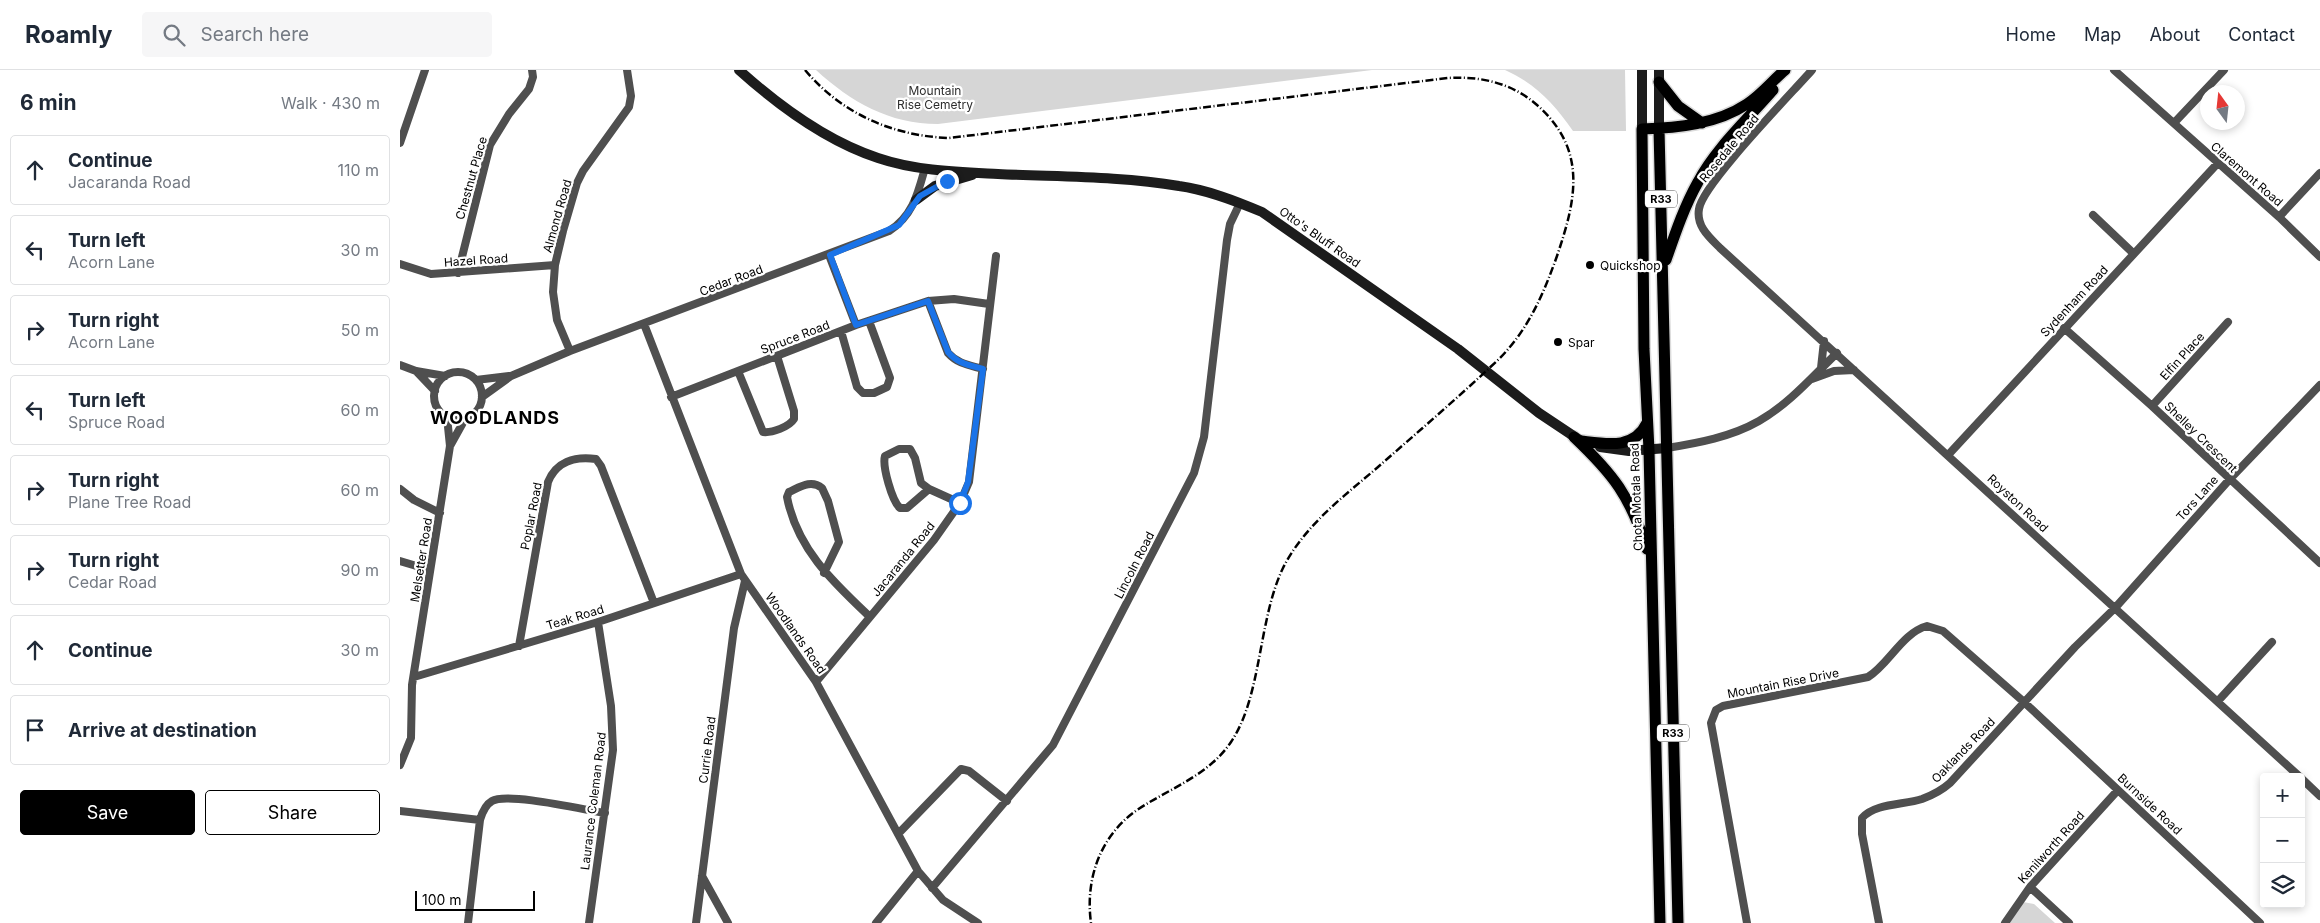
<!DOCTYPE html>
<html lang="en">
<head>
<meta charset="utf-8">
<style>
	body { margin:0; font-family:Inter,sans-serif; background:#f6f6f7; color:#1f2937 }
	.controls { position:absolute; right:15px; bottom:15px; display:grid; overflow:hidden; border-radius:5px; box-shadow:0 2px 8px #0003 }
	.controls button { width:45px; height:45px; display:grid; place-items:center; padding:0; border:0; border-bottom:1px solid #e0e1e3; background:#fff; color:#1f2937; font:25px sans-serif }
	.compass { position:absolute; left:1800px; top:15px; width:45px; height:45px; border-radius:50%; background:#fff; box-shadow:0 2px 8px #0003; rotate:345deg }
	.scale { position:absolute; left:15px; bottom:12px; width:120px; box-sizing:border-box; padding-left:5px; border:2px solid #000; border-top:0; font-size:14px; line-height:18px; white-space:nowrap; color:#000; -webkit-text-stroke:4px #fff; paint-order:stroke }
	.stop { position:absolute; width:15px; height:15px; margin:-11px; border:4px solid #1a73e8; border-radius:50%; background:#fff }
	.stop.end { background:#1a73e8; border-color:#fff; box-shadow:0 1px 5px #0008 }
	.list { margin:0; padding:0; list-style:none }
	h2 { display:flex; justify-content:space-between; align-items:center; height:65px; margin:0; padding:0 20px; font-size:21px }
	h2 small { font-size:16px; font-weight:400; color:#747a83 }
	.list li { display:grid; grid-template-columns:32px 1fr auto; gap:15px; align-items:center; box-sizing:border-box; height:70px; margin:0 10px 10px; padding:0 10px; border:1px solid #e0e1e3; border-radius:5px }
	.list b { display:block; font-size:19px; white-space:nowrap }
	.list p { margin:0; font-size:16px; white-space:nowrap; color:#747a83 }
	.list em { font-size:16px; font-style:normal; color:#747a83 }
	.actions { display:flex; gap:10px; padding:15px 20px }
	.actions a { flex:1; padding:11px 0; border:1px solid #000; border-radius:5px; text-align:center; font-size:18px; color:#000 }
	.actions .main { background:#000; color:#fff }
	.icon { flex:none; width:28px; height:28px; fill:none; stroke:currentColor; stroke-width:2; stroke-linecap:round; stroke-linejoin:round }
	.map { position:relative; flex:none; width:1920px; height:853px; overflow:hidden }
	header { display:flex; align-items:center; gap:30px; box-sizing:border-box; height:70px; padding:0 25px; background:#fff; border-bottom:1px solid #e0e1e3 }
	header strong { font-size:24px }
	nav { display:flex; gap:28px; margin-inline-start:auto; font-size:18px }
	.search { width:350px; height:45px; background:#f6f6f7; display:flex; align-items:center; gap:12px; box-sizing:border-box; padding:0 18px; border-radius:5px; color:#747a83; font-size:19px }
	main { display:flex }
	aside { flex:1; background:#fff }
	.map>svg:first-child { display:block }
</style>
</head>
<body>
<header>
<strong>Roamly</strong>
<div class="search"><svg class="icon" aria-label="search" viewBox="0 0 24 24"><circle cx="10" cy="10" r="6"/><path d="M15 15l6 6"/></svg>Search here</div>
<nav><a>Home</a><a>Map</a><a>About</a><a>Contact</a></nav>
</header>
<main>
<aside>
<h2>6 min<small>Walk · 430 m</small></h2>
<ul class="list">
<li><svg class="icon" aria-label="ahead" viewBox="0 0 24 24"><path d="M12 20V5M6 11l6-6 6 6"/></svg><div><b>Continue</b><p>Jacaranda Road</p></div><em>110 m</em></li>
<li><svg class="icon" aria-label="left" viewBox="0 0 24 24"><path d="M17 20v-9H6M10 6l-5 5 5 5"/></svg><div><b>Turn left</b><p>Acorn Lane</p></div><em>30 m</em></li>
<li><svg class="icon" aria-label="right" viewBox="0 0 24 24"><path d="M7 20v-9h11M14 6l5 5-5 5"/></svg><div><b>Turn right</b><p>Acorn Lane</p></div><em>50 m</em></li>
<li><svg class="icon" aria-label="left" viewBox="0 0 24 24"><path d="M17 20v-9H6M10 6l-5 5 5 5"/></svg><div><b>Turn left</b><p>Spruce Road</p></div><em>60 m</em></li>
<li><svg class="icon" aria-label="right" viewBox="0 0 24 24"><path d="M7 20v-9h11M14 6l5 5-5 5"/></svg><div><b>Turn right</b><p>Plane Tree Road</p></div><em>60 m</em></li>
<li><svg class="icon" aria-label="right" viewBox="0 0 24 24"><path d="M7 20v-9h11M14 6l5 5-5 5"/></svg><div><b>Turn right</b><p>Cedar Road</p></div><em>90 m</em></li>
<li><svg class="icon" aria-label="ahead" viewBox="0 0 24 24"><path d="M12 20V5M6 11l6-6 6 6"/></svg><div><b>Continue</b></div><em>30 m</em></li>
<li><svg class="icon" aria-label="arrive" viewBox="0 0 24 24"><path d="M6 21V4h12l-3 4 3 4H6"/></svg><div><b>Arrive at destination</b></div></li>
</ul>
<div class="actions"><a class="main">Save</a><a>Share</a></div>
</aside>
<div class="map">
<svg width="1920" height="853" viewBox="0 0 1920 853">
	<rect width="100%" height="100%" fill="#fff"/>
	<path fill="#d6d6d6" d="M 416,0 L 972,0 L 538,54 C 489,54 451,32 416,0 Z
		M 1105,0 L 1225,0 L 1226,61 L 1173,61 C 1154,34 1136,14 1105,0 Z
		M 1623,832 L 1634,834 L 1655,853 L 1608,853 Z"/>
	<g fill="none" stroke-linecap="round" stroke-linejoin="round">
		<defs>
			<path id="primary" d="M 1259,12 L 1278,36 L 1302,53
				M 1259,59 L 1278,853
				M 1266,190 C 1275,164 1284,137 1298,112 C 1316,78 1348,49 1373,20
				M 1174,367 C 1214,405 1230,426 1247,479
				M 1181,371 C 1206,374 1234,380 1247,353
				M 1260,853 L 1249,380 L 1244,279 L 1242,59 C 1278,58 1317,54 1347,34 C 1361,25 1372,11 1385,0"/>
		</defs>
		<use href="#primary" stroke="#dbdbdb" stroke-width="14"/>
		<path stroke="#4f4f4f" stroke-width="8" d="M 1412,0 C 1391,24 1302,115 1299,139 C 1296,156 1309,167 1320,178 L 1900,707
			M 1714,0 L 1879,147 L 1920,187
			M 1774,53 L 1824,0
			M 0,73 L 25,0
			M 1693,145 L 1733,183
			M 1879,147 L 1920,103
			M 429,185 L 456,255
			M 0,194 L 31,204 L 155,195
			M 58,203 L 90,75 L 109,44 L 129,19 L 133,7 L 132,0
			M 528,231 L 548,283 C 558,294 569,295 583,299
			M 244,254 L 341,504 L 416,612 L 518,801 L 543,830 L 578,853
			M 1664,258 L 1752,336 L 1920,493
			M 441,261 L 457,317 L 463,323 L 474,323 L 487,317 L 490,308 L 469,251
			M 170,281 L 157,250 L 153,222 L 155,195 L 163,161 L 177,113 L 183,101 L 229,37 L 231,26 L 227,0
			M 0,295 L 16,301 L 45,306
			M 1421,298 L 1424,271
			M 16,301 L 35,321
			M 338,301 L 363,362 C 372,363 389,357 394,349 L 394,341 L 377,286
			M34 326a24 24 0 1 1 48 0a24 24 0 1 1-48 0Z
			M 1412,309 L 1434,301 L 1454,300
			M 76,310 L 109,306
			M 82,327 L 111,306 L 170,281 L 489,161 C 513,146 518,123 525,98
			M 271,327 L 456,255 L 528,231 L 554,229 L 589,234
			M 1752,336 L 1828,252
			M 50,376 L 65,349
			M 1267,378 C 1298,373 1331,367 1359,351 C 1389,334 1412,307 1437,283
			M 1549,384 L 1817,94
			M 0,419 L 14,430 L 40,443
			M 529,419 L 521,413 L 515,388 L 510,379 L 499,379 L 485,386 C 482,396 492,431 500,438 L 507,438 L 529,419 L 560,433
			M 0,491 L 30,500
			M 424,503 L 439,472 L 428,431 L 422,418 C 411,409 400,417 389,422 L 387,427 C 397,479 433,512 470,547
			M 119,576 L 148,412 C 156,392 174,386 196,389 L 201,396 L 254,533
			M 14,607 L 198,552 L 341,504
			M 416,612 L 534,470 L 560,433 L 569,412 L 596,186
			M 1818,631 L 1872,572
			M 0,695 L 11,668 L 12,615 L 50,376 L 47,347
			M 1901,708 L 1920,726
			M 0,741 L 80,750
			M 498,764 L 561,699 L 569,701 L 607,731
			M 302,806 L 328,853
			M 1630,817 L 1669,853
			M 532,818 L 653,675 L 794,403 L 804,367 L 827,170 L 830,154 L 840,133
			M 68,853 L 80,750 C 82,743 85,735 92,731 C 107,722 185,740 205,743
			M 189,853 L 213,680 L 211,636 L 198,552
			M 296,853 L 334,558 L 345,511
			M 476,853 L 518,801
			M 1347,853 L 1311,653 L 1316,640 L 1323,636 L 1468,607 C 1489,594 1502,563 1527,556 L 1543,561 L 1624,632 L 1860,853
			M 1479,853 L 1462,764 L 1462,748 C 1475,733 1504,735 1522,729 C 1533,725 1541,721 1550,713 L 1675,577 L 1715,538 L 1829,410 L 1920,315
			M 1605,853 L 1630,817 L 1718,720"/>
		<path stroke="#1c1c1c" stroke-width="10" d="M 339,0 C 379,36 426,71 478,88 C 516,101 559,102 598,104 C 658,107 720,106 779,116 C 808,120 836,131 862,142 L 1058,279 L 1139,343 L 1181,371
			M 1242,59 L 1242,0
			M 1259,59 L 1259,0
			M 516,130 L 535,116 L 572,105
			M 1200,377 L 1229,381 L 1267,378"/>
		<use href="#primary" stroke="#000" stroke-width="11"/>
		<path stroke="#000" stroke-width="2.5" stroke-dasharray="8 2.5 1 2.5" stroke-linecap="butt" d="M 405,0 C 442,44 493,66 549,68 L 1048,8 C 1081,6 1112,13 1137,35 C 1188,80 1176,130 1157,186 C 1143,225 1129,258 1100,288 C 1060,326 1019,361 978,397 C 943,427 904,456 883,498 C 858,550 862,626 831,672 C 808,706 770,718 737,740 C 700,766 685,809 691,853"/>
	</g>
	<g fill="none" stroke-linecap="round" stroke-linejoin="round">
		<path stroke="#1a73e8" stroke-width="6" d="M 547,111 L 520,126 L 499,155 L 430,185 L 456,255 L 528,231 L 548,282 C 558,294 569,295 583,299 L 568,412 L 560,433"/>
	</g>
	<g fill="#000" stroke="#fff" stroke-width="2">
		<circle cx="1190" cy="195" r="5"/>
		<circle cx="1158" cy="272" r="5"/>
	</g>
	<g text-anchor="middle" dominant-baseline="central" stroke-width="4.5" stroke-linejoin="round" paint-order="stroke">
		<g fill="#fff" stroke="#4c4c4c" stroke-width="1">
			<rect x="1245" y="120.5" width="32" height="17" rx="4"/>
			<rect x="1257" y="654.5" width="32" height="17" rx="4"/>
		</g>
		<g font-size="11" font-weight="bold" fill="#000">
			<text x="1261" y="129">R33</text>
			<text x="1273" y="663">R33</text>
		</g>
		<g font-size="12" fill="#2d2d2d" stroke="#fff">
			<text x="535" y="20">Mountain<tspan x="535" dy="14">Rise Cemetry</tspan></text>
		</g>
		<g font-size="12" fill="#000" stroke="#fff">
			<text transform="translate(1329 78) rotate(-50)">Rosedale Road</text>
			<text transform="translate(1847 104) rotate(41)">Claremont Road</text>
			<text transform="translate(71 108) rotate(-74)">Chestnut Place</text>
			<text transform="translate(157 146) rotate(-74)">Almond Road</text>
			<text transform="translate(920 167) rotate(35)">Otto's Bluff Road</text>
			<text transform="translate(76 190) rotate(-4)">Hazel Road</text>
			<text transform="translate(331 210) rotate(-21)">Cedar Road</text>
			<text transform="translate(1674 231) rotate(-47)">Sydenham Road</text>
			<text transform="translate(395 267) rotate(-21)">Spruce Road</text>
			<text transform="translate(1782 286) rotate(-48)">Elfin Place</text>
			<text transform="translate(1801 367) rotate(44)">Shelley Crescent</text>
			<text transform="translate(1236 427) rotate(-92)">Chota Motala Road</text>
			<text transform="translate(1797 428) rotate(-48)">Tors Lane</text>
			<text transform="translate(1618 433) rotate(43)">Royston Road</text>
			<text transform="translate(131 446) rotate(-79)">Poplar Road</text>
			<text transform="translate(503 489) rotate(-51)">Jacaranda Road</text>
			<text transform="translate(21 490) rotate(-81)">Melsetter Road</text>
			<text transform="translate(734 495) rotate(-63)">Lincoln Road</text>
			<text transform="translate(175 547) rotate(-17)">Teak Road</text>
			<text transform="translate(396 563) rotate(55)">Woodlands Road</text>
			<text transform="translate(1383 613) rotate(-11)">Mountain Rise Drive</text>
			<text transform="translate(307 680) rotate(-83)">Currie Road</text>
			<text transform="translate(1563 680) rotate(-46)">Oaklands Road</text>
			<text transform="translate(193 731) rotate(-83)">Laurance Coleman Road</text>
			<text transform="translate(1750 734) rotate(43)">Burnside Road</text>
			<text transform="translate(1651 777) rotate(-48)">Kenilworth Road</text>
		</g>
		<g font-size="12" fill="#000" stroke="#fff" text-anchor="start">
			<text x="1200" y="195">Quickshop</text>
			<text x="1168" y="272">Spar</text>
		</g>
		<g font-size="18" font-weight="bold" letter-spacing="1" fill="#000" stroke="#fff">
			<text x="95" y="347">WOODLANDS</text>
		</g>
	</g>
</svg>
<div class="controls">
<button>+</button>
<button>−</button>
<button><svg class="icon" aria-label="layers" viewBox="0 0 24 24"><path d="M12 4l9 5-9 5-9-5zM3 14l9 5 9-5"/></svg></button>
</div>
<svg class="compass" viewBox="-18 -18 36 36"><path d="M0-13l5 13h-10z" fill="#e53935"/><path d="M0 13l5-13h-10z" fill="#747a83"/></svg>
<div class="scale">100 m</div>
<div class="stop" style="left:560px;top:433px"></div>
<div class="stop end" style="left:547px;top:111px"></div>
</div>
</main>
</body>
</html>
